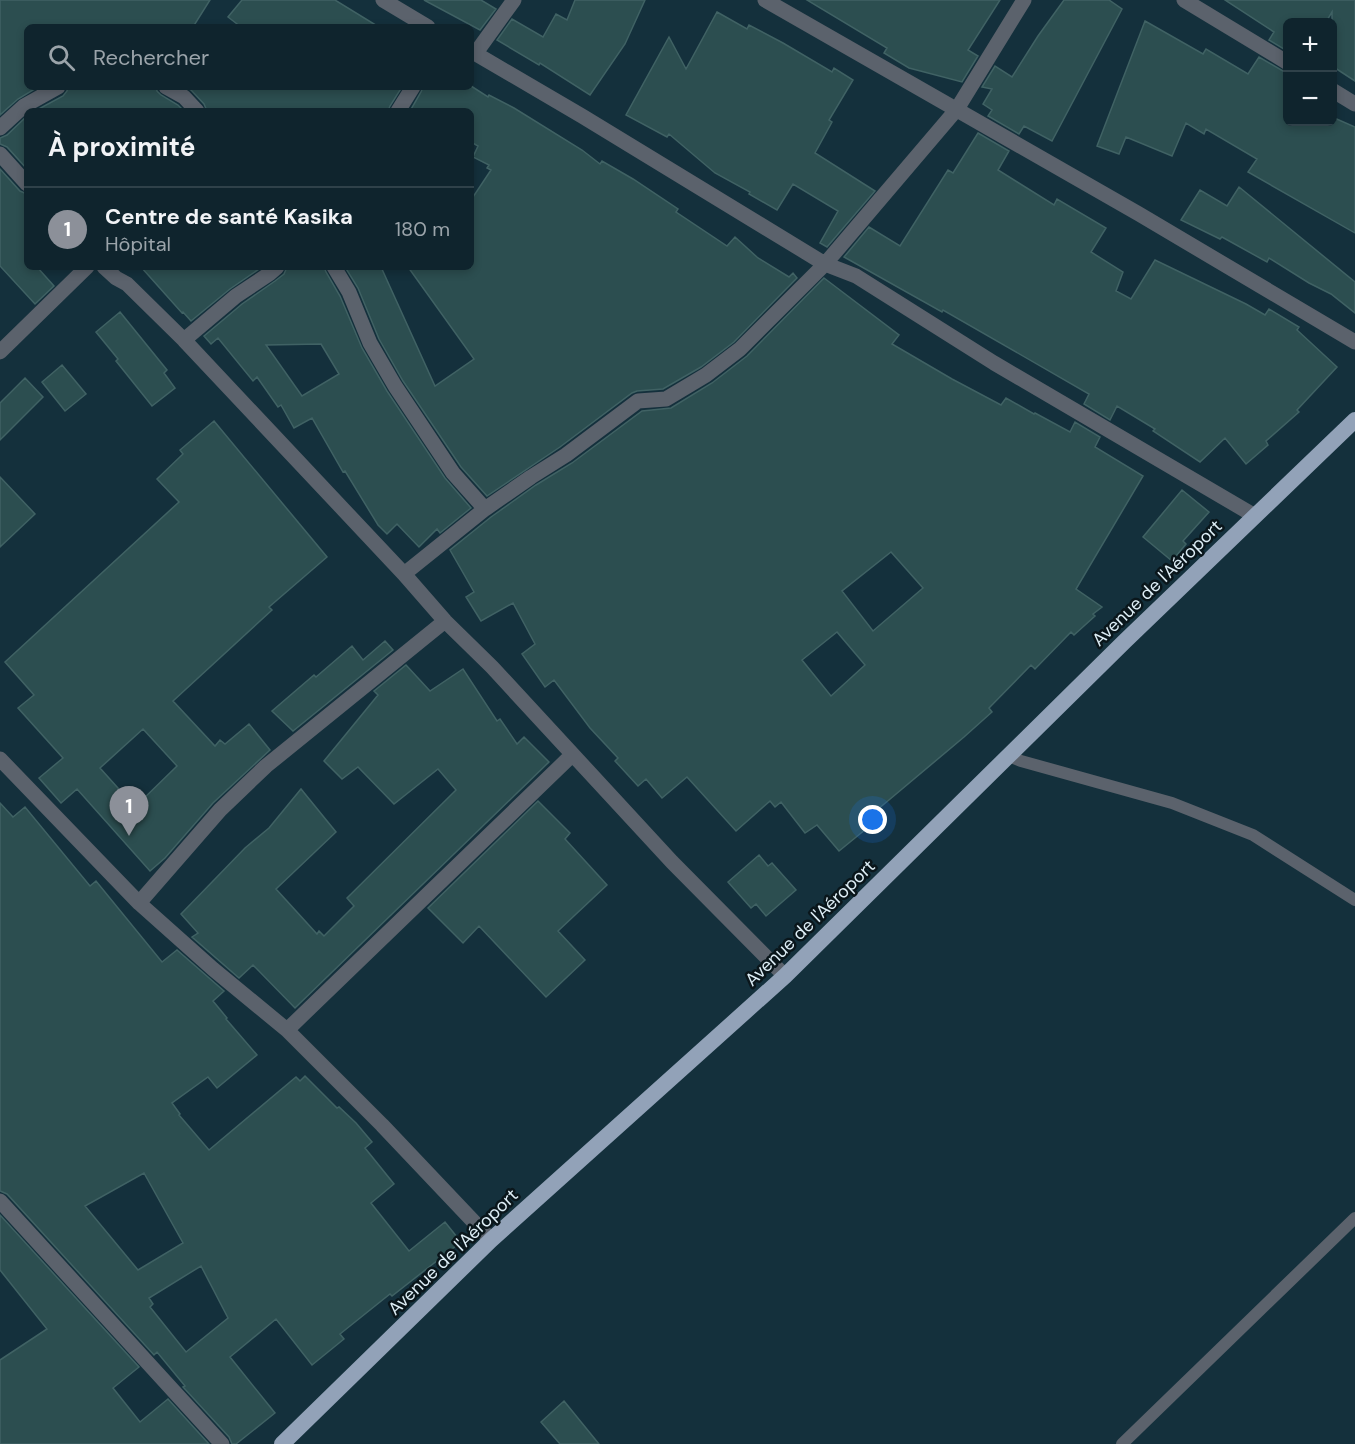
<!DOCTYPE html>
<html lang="fr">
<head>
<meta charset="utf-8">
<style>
	body { margin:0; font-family:"DM Sans",sans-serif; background:#182c35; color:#f1f3f6 }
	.controls { position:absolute; right:18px; top:18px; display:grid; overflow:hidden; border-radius:9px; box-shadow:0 3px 9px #0003 }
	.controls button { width:54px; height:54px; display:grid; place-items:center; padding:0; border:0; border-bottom:2px solid #2f4149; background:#0f242d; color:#f1f3f6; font:30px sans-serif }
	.you { position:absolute; left:873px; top:820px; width:21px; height:21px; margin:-15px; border:4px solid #fff; border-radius:50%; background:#1a73e8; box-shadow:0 0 0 9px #1a73e833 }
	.badge { display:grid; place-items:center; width:39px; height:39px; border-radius:50%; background:#8c9099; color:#fff; font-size:20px; font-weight:700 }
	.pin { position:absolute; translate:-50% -50px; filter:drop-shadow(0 2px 3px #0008) }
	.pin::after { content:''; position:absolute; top:32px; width:21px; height:18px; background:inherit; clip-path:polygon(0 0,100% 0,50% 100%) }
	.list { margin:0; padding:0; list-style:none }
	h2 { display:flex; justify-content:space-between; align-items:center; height:78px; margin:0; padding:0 24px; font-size:26px }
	h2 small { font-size:20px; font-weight:400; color:#9ba4aa }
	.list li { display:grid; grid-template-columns:39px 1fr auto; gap:18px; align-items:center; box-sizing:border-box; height:84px; padding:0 24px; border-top:2px solid #2f4149 }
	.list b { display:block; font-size:22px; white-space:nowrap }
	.list p { margin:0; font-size:20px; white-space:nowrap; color:#9ba4aa }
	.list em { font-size:20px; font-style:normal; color:#9ba4aa }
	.icon { flex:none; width:33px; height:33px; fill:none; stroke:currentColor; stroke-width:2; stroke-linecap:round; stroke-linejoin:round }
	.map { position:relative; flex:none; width:1355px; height:1444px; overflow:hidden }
	.search { position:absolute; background:#0f242d; box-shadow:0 3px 9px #0003; left:24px; top:24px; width:450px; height:66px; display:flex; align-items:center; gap:15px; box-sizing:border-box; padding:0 21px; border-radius:9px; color:#9ba4aa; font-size:22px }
	.panel { position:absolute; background:#0f242d; box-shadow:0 3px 9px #0003; left:24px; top:108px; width:450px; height:162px; border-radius:9px }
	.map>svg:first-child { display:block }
</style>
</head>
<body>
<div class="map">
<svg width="1355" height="1444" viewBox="0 0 1355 1444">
	<rect width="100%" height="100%" fill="#14303c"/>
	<path fill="#2c4e50" stroke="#406264" stroke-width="1.5" fill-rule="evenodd" d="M 0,0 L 210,0 L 193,27 L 27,27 L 27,87 L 38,87 L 18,99 L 0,115 Z
		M 242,0 L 335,0 L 379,27 L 241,27 L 228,17 Z
		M 424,0 L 481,0 L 496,9 L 480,30 Z
		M 575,0 L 645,0 L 625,44 L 590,95 L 540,63 L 539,65 L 497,40 L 512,19 L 543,37 L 556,14 L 567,20 Z
		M 807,0 L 1000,0 L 968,50 L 978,56 L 962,82 L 909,68 L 884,53 L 887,48 Z
		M 1064,0 L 1109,0 L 1122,9 L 1052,141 L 1024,126 L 1019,134 L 988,116 L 992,110 L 983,104 L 992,89 L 982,87 L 995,66 L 1012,77 L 1038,36 Z
		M 1225,0 L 1355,0 L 1355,81 L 1332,66 L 1332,12 L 1326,22 L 1287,22 L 1287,51 L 1269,40 L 1274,32 Z
		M 717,12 L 747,29 L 749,25 L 783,43 L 832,72 L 834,68 L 853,80 L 829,120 L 832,122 L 815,153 L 875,191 L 827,247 L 820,243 L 838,211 L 793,184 L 777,210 L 749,194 L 750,192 L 715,173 L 669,134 L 667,137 L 626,115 L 669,37 L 686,69 Z
		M 1145,21 L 1203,54 L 1206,49 L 1248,74 L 1259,57 L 1283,71 L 1287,73 L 1287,88 L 1284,94 L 1287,96 L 1287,122 L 1332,122 L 1332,117 L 1355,127 L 1355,233 L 1248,172 L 1257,159 L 1206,129 L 1204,134 L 1186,123 L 1172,156 L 1126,137 L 1119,154 L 1097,146 Z
		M 471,86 L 488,97 L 489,95 L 514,108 L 582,150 L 600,164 L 602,161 L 633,179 L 678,209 L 676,212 L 727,246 L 735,237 L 758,258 L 789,277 L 793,273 L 797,278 L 734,342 L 701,367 L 663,389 L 637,391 L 632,393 L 560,447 L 487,496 L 461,467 L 403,381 L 379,339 L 358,288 L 345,267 L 381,267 L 435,386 L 474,359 L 408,267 L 471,267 L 471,200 L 491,170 L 487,168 L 489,165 L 473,157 L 478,146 L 471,142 L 471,111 L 410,111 L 421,92 L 423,87 Z
		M 68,87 L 156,87 L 157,91 L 161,95 L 178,105 L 184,111 L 35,111 L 63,96 L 67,91 Z
		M 186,87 L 402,87 L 390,106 L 388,111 L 207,111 L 204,104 L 191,90 Z
		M 27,116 L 27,169 L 7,147 L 0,144 L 0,138 L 7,135 Z
		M 978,133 L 1009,151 L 998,170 L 1054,205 L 1057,199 L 1106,228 L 1091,252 L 1123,272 L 1116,291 L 1131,299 L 1155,260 L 1246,304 L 1265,315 L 1269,309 L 1299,327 L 1297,330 L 1337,367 L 1297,410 L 1299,412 L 1266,441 L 1268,445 L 1246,464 L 1225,438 L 1200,462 L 1153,431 L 1155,429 L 1117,406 L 1110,420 L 1084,404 L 1089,394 L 943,310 L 942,312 L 844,257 L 869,227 L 900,246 L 948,170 L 953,173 Z
		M 0,169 L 20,191 L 27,194 L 27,267 L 37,267 L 54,286 L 35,304 L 0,266 Z
		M 1239,187 L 1355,282 L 1355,313 L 1331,294 L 1309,283 L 1269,258 L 1267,262 L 1222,237 L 1220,239 L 1181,220 L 1200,190 L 1227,206 Z
		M 141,267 L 262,267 L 230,289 L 191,321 L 183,312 L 182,313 Z
		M 287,267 L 324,267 L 326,272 L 340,296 L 362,348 L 387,391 L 445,478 L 471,508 L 440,533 L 437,529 L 419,547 L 397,524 L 387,534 L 378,525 L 345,471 L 343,472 L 312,418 L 294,428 L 281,405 L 278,407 L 257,377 L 253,381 L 218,338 L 211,344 L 204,336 L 242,304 L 275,281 L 284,274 ZM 321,344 L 339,374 L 302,396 L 266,345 Z
		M 824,278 L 899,335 L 892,344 L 952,379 L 1001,405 L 1006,398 L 1034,414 L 1035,413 L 1070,432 L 1075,422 L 1100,437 L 1095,447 L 1143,476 L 1076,589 L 1102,607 L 1093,614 L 1095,616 L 1074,635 L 1071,632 L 1035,669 L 1031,665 L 989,708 L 992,712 L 964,737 L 877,810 L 882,816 L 839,851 L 817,825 L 805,833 L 781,802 L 775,807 L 770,801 L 736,831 L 687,777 L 662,798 L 646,779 L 638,786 L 615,761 L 618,758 L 590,728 L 554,680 L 545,687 L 522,654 L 535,644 L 513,603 L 481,621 L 466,597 L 474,592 L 450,550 L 491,517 L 536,485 L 572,463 L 642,411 L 671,408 L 712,383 L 747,356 ZM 891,552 L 923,588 L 873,631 L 842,591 ZM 837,632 L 865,665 L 831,696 L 802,660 Z
		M 120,312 L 167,370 L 164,373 L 175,388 L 152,406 L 116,361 L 118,359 L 96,332 Z
		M 62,365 L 86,394 L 65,411 L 42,382 Z
		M 25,378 L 43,397 L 0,440 L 0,403 Z
		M 214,421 L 327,557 L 269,607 L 272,610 L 173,701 L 215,746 L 220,740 L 225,744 L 249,724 L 270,750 L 213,803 L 165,858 L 150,871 L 77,789 L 61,803 L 39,778 L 63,758 L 18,708 L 34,695 L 5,662 L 179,502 L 157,479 L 183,454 L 180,450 ZM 143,729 L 177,766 L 135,807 L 100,768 Z
		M 0,477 L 35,514 L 0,547 Z
		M 1182,490 L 1209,512 L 1183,541 L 1186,544 L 1172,561 L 1143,537 Z
		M 385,641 L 393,650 L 293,731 L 272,711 L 314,675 L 316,677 L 352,646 L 363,660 Z
		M 406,665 L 430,691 L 463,669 L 497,721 L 500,719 L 517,744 L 524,737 L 549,762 L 295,1008 L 253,965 L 239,978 L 192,937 L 198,933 L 181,914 L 245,848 L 269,828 L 301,789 L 336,832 L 276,889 L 317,934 L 319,931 L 324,936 L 354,906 L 347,898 L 456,790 L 438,769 L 394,804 L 358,767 L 342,779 L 324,761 L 378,695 L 374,691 Z
		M 538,801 L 570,833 L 565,839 L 607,885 L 558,931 L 585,960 L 546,997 L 479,926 L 463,943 L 428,908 Z
		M 0,803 L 13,817 L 25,807 L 90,886 L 96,881 L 162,962 L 177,950 L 224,991 L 213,1001 L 227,1018 L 226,1019 L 257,1055 L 217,1088 L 208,1077 L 172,1103 L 180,1114 L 179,1115 L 209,1150 L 296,1077 L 300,1081 L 305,1076 L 337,1108 L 339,1107 L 356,1123 L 372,1142 L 365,1148 L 394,1184 L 371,1203 L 409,1251 L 445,1222 L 461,1242 L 392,1296 L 390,1294 L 340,1334 L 344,1339 L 312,1365 L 276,1319 L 230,1357 L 275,1413 L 236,1444 L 232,1444 L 229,1437 L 183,1387 L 185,1386 L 157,1352 L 154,1355 L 7,1194 L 0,1191 ZM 144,1173 L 183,1243 L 138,1270 L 85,1206 ZM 201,1266 L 228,1318 L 186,1352 L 150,1307 L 153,1304 L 149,1298 Z
		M 759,855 L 768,866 L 772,863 L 796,890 L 766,916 L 756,904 L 751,908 L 728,882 Z
		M 0,1215 L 139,1367 L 113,1388 L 140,1422 L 168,1399 L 209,1444 L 0,1444 L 0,1360 L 47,1329 L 0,1270 Z
		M 564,1401 L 599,1444 L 560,1444 L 541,1422 Z"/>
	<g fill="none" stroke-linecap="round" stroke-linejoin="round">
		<path stroke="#5b626c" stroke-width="12" d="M 1009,756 L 1021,761 L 1172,803 L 1253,835 L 1355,900
			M 1122,1444 L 1355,1218"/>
		<path stroke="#5b626c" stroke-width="15" d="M 383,0 L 428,27
			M 765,0 L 1139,214 L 1355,342
			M 1184,0 L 1288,63
			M 471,51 L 582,116 L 825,264 L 856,276 L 994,363 L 1255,516
			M 475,54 L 514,0
			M 166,87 L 184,97 L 197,111
			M 1332,90 L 1355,104
			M 398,111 L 413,87
			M 0,128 L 24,106 L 58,87
			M 0,154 L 27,184
			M 104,267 L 116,278 L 127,284 L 184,340 L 404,574 L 445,621 L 492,667 L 672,862 L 785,976
			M 334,267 L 349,292 L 370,343 L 395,386 L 453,473 L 485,509
			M 184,340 L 236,296 L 269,274 L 277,267
			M 0,352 L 87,267
			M 404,574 L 485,509 L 531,477 L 566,455 L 638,401 L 666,399 L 706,375 L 740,349 L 825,264 L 957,109 L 1024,0
			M 0,759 L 139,903 L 213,969 L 287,1030 L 382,1125 L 491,1240
			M 139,903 L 220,810 L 266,766 L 445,621
			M 287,1030 L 572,755
			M 0,1201 L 222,1444"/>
		<path stroke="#92a2b8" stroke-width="16" d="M 282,1444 L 491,1240 L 785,976 L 1125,641 L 1355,420"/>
	</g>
	<g text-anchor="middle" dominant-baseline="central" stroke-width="5" stroke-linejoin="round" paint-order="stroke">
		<g font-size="18" fill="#deeef6" stroke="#0a161b">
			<text transform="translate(1157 583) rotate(-44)">Avenue de l'Aéroport</text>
			<text transform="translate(810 923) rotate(-44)">Avenue de l'Aéroport</text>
			<text transform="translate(453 1252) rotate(-44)">Avenue de l'Aéroport</text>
		</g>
	</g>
</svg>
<div class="controls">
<button>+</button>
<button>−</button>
</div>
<div class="you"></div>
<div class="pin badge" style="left:129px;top:836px">1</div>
<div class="search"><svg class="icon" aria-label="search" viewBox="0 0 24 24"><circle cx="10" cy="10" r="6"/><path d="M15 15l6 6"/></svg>Rechercher</div>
<section class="panel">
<h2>À proximité<small></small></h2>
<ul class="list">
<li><span class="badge">1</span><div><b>Centre de santé Kasika</b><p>Hôpital</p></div><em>180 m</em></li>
</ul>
</section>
</div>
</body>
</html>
